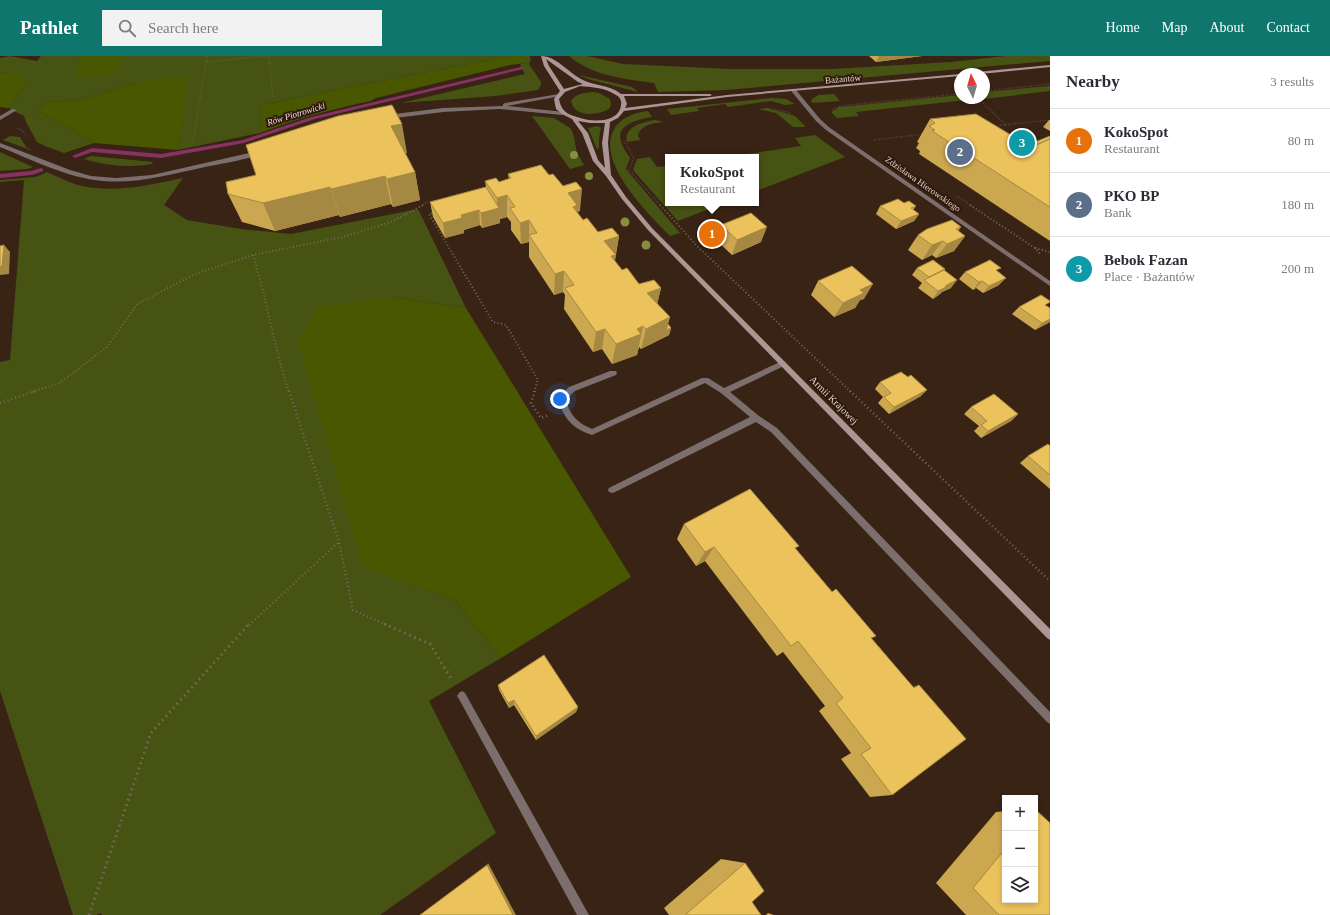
<!DOCTYPE html>
<html lang="en">
<head>
<meta charset="utf-8">
<style>
	body { margin:0; font-family:"Times New Roman",serif; background:#f2f2f3; color:#2b2b33 }
	.controls { position:absolute; right:12px; bottom:12px; display:grid; overflow:hidden; border-radius:0px; box-shadow:0 2px 6px #0003 }
	.controls button { width:36px; height:36px; display:grid; place-items:center; padding:0; border:0; border-bottom:1px solid #e1e1e2; background:#fff; color:#2b2b33; font:20px sans-serif }
	.compass { position:absolute; left:954px; top:12px; width:36px; height:36px; border-radius:50%; background:#fff; box-shadow:0 2px 6px #0003; rotate:355deg }
	.you { position:absolute; left:560px; top:343px; width:14px; height:14px; margin:-10px; border:3px solid #fff; border-radius:50%; background:#1a73e8; box-shadow:0 0 0 6px #1a73e833 }
	.badge { display:grid; place-items:center; width:26px; height:26px; border-radius:50%; background:#0f766e; color:#fff; font-size:13px; font-weight:700 }
	.pin { position:absolute; translate:-50% -50%; border:2px solid #fff; box-shadow:0 1px 4px #0006 }
	.popup { position:absolute; left:665px; top:98px; width:94px; height:52px; box-sizing:border-box; display:grid; place-content:center; border-radius:0px; background:#fff; filter:drop-shadow(0 1px 3px #0005); font-size:13px; white-space:nowrap; color:#7c7c81 }
	.popup b { font-size:15px; color:#2b2b33 }
	.popup::after { content:''; position:absolute; left:50%; top:100%; margin-left:-8px; border:8px solid transparent; border-top-color:#fff }
	.list { margin:0; padding:0; list-style:none }
	h2 { display:flex; justify-content:space-between; align-items:center; height:52px; margin:0; padding:0 16px; font-size:17px }
	h2 small { font-size:13px; font-weight:400; color:#7c7c81 }
	.list li { display:grid; grid-template-columns:26px 1fr auto; gap:12px; align-items:center; box-sizing:border-box; height:64px; padding:0 16px; border-top:1px solid #e1e1e2 }
	.list b { display:block; font-size:15px; white-space:nowrap }
	.list p { margin:0; font-size:13px; white-space:nowrap; color:#7c7c81 }
	.list em { font-size:13px; font-style:normal; color:#7c7c81 }
	.icon { flex:none; width:22px; height:22px; fill:none; stroke:currentColor; stroke-width:2; stroke-linecap:round; stroke-linejoin:round }
	.map { position:relative; flex:none; width:1050px; height:859px; overflow:hidden }
	header { display:flex; align-items:center; gap:24px; box-sizing:border-box; height:56px; padding:0 20px; background:#0f766e; color:#fff }
	header strong { font-size:19px }
	nav { display:flex; gap:22px; margin-inline-start:auto; font-size:14px }
	.search { width:280px; height:36px; background:#f2f2f3; display:flex; align-items:center; gap:10px; box-sizing:border-box; padding:0 14px; border-radius:0px; color:#7c7c81; font-size:15px }
	main { display:flex }
	aside { flex:1; background:#fff }
	.map>svg:first-child { display:block }
</style>
</head>
<body>
<header>
<strong>Pathlet</strong>
<div class="search"><svg class="icon" aria-label="search" viewBox="0 0 24 24"><circle cx="10" cy="10" r="6"/><path d="M15 15l6 6"/></svg>Search here</div>
<nav><a>Home</a><a>Map</a><a>About</a><a>Contact</a></nav>
</header>
<main>
<div class="map">
<svg width="1050" height="859" viewBox="0 0 1050 859">
	<rect width="100%" height="100%" fill="#392315"/>
	<path fill="#475312" d="M 10,0 L 37,5 L 41,0 L 80,0 L 77,19 L 121,0 L 509,0 L 261,49 L 260,77 L 178,94 L 187,21 L 131,28 L 81,44 L 47,46 L 37,55 L 70,72 L 94,87 L 64,97 L 45,90 L 37,86 L 26,66 L 24,60 L 8,52 L 25,30 L 8,16 L 0,18 L 0,2 Z
		M 522,0 L 529,0 L 531,3 L 529,8 L 541,26 L 541,29 L 538,34 L 495,40 L 401,47 L 525,18 L 520,8 L 525,7 Z
		M 569,0 L 587,0 L 623,8 L 730,13 L 833,13 L 951,6 L 1005,0 L 1050,0 L 1050,5 L 727,34 L 658,36 L 654,27 C 625,23 592,20 569,0 Z
		M 579,19 L 632,31 L 638,36 L 588,23 Z
		M 1050,30 L 1050,35 L 984,43 L 983,42 L 984,42 L 984,36 Z
		M 592,36 L 599,37 L 610,43 L 611,48 L 610,52 C 599,60 574,62 571,45 C 576,37 584,37 592,36 Z
		M 834,38 L 840,45 L 812,47 L 811,44 L 818,39 Z
		M 960,39 L 960,42 L 975,42 L 976,43 L 856,56 L 859,60 L 837,62 L 831,56 L 839,51 Z
		M 772,42 L 786,43 L 795,48 L 785,49 L 771,45 L 728,51 L 725,48 L 697,52 L 699,55 L 671,59 L 667,53 Z
		M 768,52 L 795,60 L 806,71 L 793,71 L 776,57 L 758,53 Z
		M 648,55 L 652,61 C 641,63 615,68 621,85 C 622,91 627,97 630,102 L 626,113 L 680,177 L 670,180 C 652,162 629,138 618,116 C 601,84 612,59 648,55 Z
		M 532,60 L 554,62 L 570,72 L 573,77 L 577,97 L 584,109 L 570,113 Z
		M 655,64 L 664,66 C 654,67 642,68 638,79 L 640,84 L 627,86 C 623,70 644,66 655,64 Z
		M 598,70 L 601,72 L 599,82 L 599,92 L 597,93 L 588,72 Z
		M 815,79 L 845,101 L 756,135 L 756,101 L 727,101 L 801,90 L 795,82 Z
		M 10,80 L 20,81 L 26,91 L 33,95 L 3,84 Z
		M 0,96 L 33,111 L 28,113 L 0,115 Z
		M 91,100 L 153,106 L 152,108 C 128,112 107,110 84,103 Z
		M 650,101 L 657,111 L 668,110 L 668,147 L 724,147 L 678,165 L 633,114 L 637,103 Z
		M 47,116 C 59,121 69,127 82,130 C 115,137 150,129 183,122 L 164,149 L 187,164 L 241,173 L 291,178 L 418,153 L 466,252 L 389,241 L 363,510 L 455,544 L 501,602 L 429,645 L 496,777 L 380,859 L 102,859 L 101,857 L 96,859 L 73,859 L 0,635 L 0,306 L 10,304 L 24,124 L 0,126 L 0,124 L 36,121 Z"/>
	<path fill="#495800" d="M 80,0 L 121,0 L 117,16 L 95,22 L 76,19 Z
		M 509,0 L 522,0 L 526,7 L 510,9 L 376,42 L 371,45 C 332,53 296,63 260,77 L 261,49 Z
		M 8,16 L 22,20 L 25,30 L 8,52 L 0,51 L 0,18 Z
		M 188,20 L 178,94 L 94,87 L 70,72 L 37,55 L 47,46 L 81,44 L 131,28 L 159,22 Z
		M 389,241 L 466,252 L 631,521 L 501,602 L 455,544 L 363,511 L 298,286 L 319,250 Z"/>
	<g fill="none" stroke-linecap="round" stroke-linejoin="round">
		<path fill="#873263" fill-rule="evenodd" d="M 521,11 L 523,11 L 523,13 L 315,63 L 244,87 L 161,102 L 92,96 L 75,102 L 72,100 L 92,92 L 161,98 L 243,84 L 311,61 Z
			M 41,112 L 43,113 L 43,115 L 32,119 L 0,122 L 0,118 L 31,115 Z"/>
		<path stroke="#7b685c" stroke-width="1.5" stroke-dasharray="0.5 2" stroke-linecap="butt" d="M 269,0 L 273,41
			M 207,6 L 265,0
			M 984,35 L 1050,28
			M 978,42 L 1006,69
			M 775,53 L 790,57
			M 832,53 L 846,49 L 960,38
			M 993,70 L 1050,64
			M 17,72 L 23,75 L 27,81
			M 874,84 L 924,78
			M 193,85 L 207,0
			M 624,85 L 634,102 L 629,114 L 661,150
			M 957,140 L 972,150
			M 421,150 L 428,146"/>
		<path stroke="#7b685c" stroke-width="2" stroke-dasharray="1 2.5" stroke-linecap="butt" d="M 660,149 L 698,191 L 851,336
			M 970,149 L 1035,192 L 1041,199
			M 435,156 L 429,158 L 493,266 L 506,269 L 538,324 L 534,336
			M 1035,192 L 1050,196
			M 253,199 C 267,244 274,291 289,336
			M 32,336 L 60,327 L 107,291 L 137,248 L 195,218 L 253,199 L 343,181 L 391,166 L 423,149"/>
		<path stroke="#7b685c" stroke-width="2.5" stroke-dasharray="1 3" stroke-linecap="butt" d="M 289,335 L 339,486 L 353,554 L 387,569
			M 535,335 L 531,347 L 541,362 L 549,359
			M 850,335 L 1050,525
			M 0,347 L 35,335
			M 249,569 L 339,486"/>
		<path stroke="#7b685c" stroke-width="3" stroke-dasharray="1.5 4" stroke-linecap="butt" d="M 384,568 L 430,588 L 452,624
			M 89,859 L 151,677 L 249,568"/>
		<path fill="#7c6e6d" fill-rule="evenodd" d="M 12,53 L 17,54 L 0,64 L 0,60 Z"/>
		<path fill="#7c6e6d" fill-rule="evenodd" d="M 792,34 L 796,34 L 820,63 L 830,72 L 1050,225 L 1050,230 L 826,74 L 816,65 L 792,36 Z
			M 559,38 L 561,38 L 561,40 L 507,50 L 564,56 L 564,58 L 562,59 L 499,53 L 443,56 L 387,63 L 384,61 L 387,59 L 443,52 L 503,50 L 503,48 L 505,47 Z
			M 0,87 L 70,114 L 91,120 L 116,122 L 152,119 L 258,95 L 261,97 C 252,103 218,108 205,111 C 172,118 138,128 103,125 C 67,122 33,104 0,91 Z
			M 782,305 L 786,308 L 784,310 L 730,336 L 759,360 L 777,372 L 1050,656 L 1050,668 L 1047,666 L 771,376 L 756,366 L 615,436 L 612,437 L 609,436 L 608,434 L 609,432 L 750,361 L 721,337 L 705,327 L 592,379 C 573,373 563,362 558,342 L 569,331 L 610,315 L 616,315 L 617,317 L 616,319 L 575,335 L 566,343 C 569,358 577,367 592,373 L 702,322 L 708,322 L 724,332 Z
			M 462,635 L 465,637 L 589,859 L 577,859 L 459,643 L 457,640 L 459,637 Z"/>
		<path fill="#ac9594" fill-rule="evenodd" d="M 541,0 C 556,0 568,16 581,23 C 593,30 609,28 621,38 L 710,38 L 712,39 L 710,40 L 624,40 L 627,48 L 625,52 L 727,39 L 960,18 L 962,18 L 960,18 L 960,20 L 727,41 L 624,55 L 618,62 L 610,66 L 608,87 L 611,119 L 626,141 L 652,172 L 1050,573 L 1050,584 L 1047,582 L 648,174 L 622,143 L 606,120 L 593,105 L 582,77 L 572,63 L 562,58 L 556,53 L 554,43 L 560,35 L 544,10 ZM 546,3 L 578,26 L 583,28 L 564,33 L 549,10 ZM 580,30 C 592,31 606,32 616,39 C 620,41 622,45 621,49 C 619,68 590,66 577,61 C 566,58 561,54 559,43 L 565,36 ZM 578,65 L 590,67 L 605,67 L 602,87 L 605,112 L 598,104 L 588,77 Z
			M 1050,9 L 1050,11 L 981,18 L 964,18 L 966,17 Z"/>
	</g>
	<g fill="#888e40">
		<circle cx="574" cy="99" r="4"/>
		<circle cx="589" cy="120" r="4"/>
		<circle cx="625" cy="166" r="4.5"/>
		<circle cx="646" cy="189" r="4.5"/>
	</g>
	<path fill="#cba750" d="M 869,0 L 922,0 L 876,6 Z
		M 930,63 L 1019,84 L 1035,86 L 1050,80 L 1050,185 L 919,98 L 920,95 L 916,92 L 919,87 L 917,86 Z
		M 1049,64 L 1050,64 L 1050,75 L 1043,71 Z
		M 405,97 L 415,116 L 420,144 L 393,151 L 391,148 L 340,161 L 339,159 L 275,175 L 242,166 L 228,138 L 256,119 L 407,97 Z
		M 508,118 L 549,119 L 580,155 L 577,156 L 583,164 L 598,176 L 619,180 L 615,205 L 622,214 L 639,228 L 661,232 L 657,248 L 670,261 L 668,268 L 671,272 L 669,279 L 641,293 L 639,291 L 637,299 L 612,308 L 602,293 L 593,296 L 564,253 L 565,239 L 563,236 L 554,239 L 529,201 L 529,186 L 521,188 L 511,174 L 511,166 L 507,161 L 500,163 L 500,167 L 482,172 L 480,169 L 464,174 L 464,177 L 445,182 L 433,161 L 430,146 L 486,131 L 485,125 L 499,126 L 509,123 Z
		M 904,147 L 916,150 L 913,154 L 919,158 L 914,165 L 896,173 L 876,158 L 880,150 Z
		M 721,169 L 761,186 L 732,199 L 716,184 Z
		M 961,171 L 958,175 L 965,180 L 954,195 L 936,202 L 932,199 L 922,204 L 908,194 L 918,179 Z
		M 917,212 L 945,213 L 943,215 L 951,232 L 942,236 L 940,238 L 933,243 L 918,232 L 922,227 L 912,219 Z
		M 965,216 L 998,216 L 999,229 L 983,237 L 976,232 L 973,234 L 959,223 Z
		M 818,225 L 864,243 L 860,244 L 855,252 L 834,261 L 811,239 Z
		M 1019,251 L 1050,252 L 1050,266 L 1035,274 L 1012,258 Z
		M 880,326 L 921,340 L 889,358 L 878,347 L 883,341 L 875,333 Z
		M 971,351 L 1018,358 L 1011,365 L 981,382 L 974,375 L 979,370 L 964,358 Z
		M 1050,390 L 1050,433 L 1020,407 L 1028,400 Z
		M 684,468 L 796,493 L 913,631 L 919,629 L 892,739 L 870,741 L 841,703 L 851,697 L 819,655 L 825,650 L 783,596 L 777,600 L 705,505 L 696,510 L 677,483 Z
		M 498,629 L 578,651 L 576,656 L 536,684 L 514,649 L 509,652 L 499,634 Z
		M 1035,754 L 1036,754 L 1050,859 L 966,859 L 936,827 L 996,756 L 1005,755 L 1005,844 L 1035,844 Z
		M 721,803 L 745,807 L 752,846 L 761,859 L 669,859 L 664,852 Z
		M 768,857 L 774,859 L 766,859 Z"/>
	<path fill="#a58841" d="M 879,0 L 922,0 L 876,6 Z
		M 402,68 L 407,97 L 396,99 L 391,70 Z
		M 415,116 L 420,144 L 393,151 L 387,123 Z
		M 385,120 L 391,148 L 340,161 L 331,133 Z
		M 330,131 L 339,159 L 275,175 L 263,147 Z
		M 582,133 L 580,155 L 577,156 L 576,171 L 568,137 Z
		M 507,139 L 507,161 L 500,163 L 500,167 L 482,172 L 481,157 L 497,152 L 497,142 Z
		M 479,154 L 480,169 L 464,174 L 464,177 L 445,182 L 443,167 L 461,159 Z
		M 919,158 L 914,165 L 896,173 L 901,165 Z
		M 529,164 L 529,186 L 521,188 L 520,167 Z
		M 767,171 L 761,186 L 732,199 L 737,184 Z
		M 619,180 L 612,220 L 604,185 Z
		M 965,180 L 954,195 L 936,202 L 947,188 Z
		M 943,185 L 932,199 L 922,204 L 932,189 Z
		M 4,189 L 10,196 L 9,218 L 0,219 L 0,211 Z
		M 945,213 L 939,220 L 925,226 L 929,221 Z
		M 564,215 L 563,236 L 554,239 L 555,218 Z
		M 1006,222 L 999,229 L 983,237 L 989,230 Z
		M 957,224 L 951,232 L 942,236 L 940,238 L 933,243 L 938,235 L 945,230 Z
		M 982,225 L 976,232 L 973,234 L 979,226 Z
		M 873,228 L 864,243 L 860,244 L 855,252 L 834,261 L 843,247 L 860,234 Z
		M 661,232 L 656,253 L 647,237 Z
		M 670,261 L 666,274 L 671,272 L 669,279 L 641,293 L 646,273 Z
		M 1050,263 L 1050,266 L 1035,274 L 1042,267 Z
		M 643,270 L 637,299 L 612,308 L 616,288 L 637,273 Z
		M 605,273 L 602,293 L 593,296 L 596,276 Z
		M 927,334 L 921,340 L 889,358 L 894,351 Z
		M 1018,358 L 1011,365 L 981,382 L 988,375 Z
		M 714,491 L 705,505 L 696,510 L 705,496 Z
		M 514,644 L 514,649 L 509,652 L 508,647 Z
		M 578,651 L 576,656 L 536,684 L 536,680 Z
		M 488,807 L 516,859 L 513,859 L 487,809 Z"/>
	<path fill="#ecc25d" stroke="#a58841" d="M 392,49 L 402,68 L 391,70 L 415,116 L 387,123 L 385,120 L 331,133 L 330,131 L 263,147 L 228,138 L 226,126 L 256,119 L 246,89 L 338,60 Z
		M 976,58 L 1031,91 L 1050,83 L 1050,151 L 932,75 L 935,74 L 929,70 L 935,67 L 930,63 Z
		M 1050,80 L 1050,83 L 1031,91 L 1028,89 Z
		M 1027,81 L 1035,86 L 1028,89 L 1019,84 Z
		M 541,109 L 549,119 L 553,118 L 563,130 L 576,126 L 582,133 L 568,137 L 577,149 L 573,151 L 583,164 L 587,162 L 598,176 L 612,172 L 619,180 L 604,185 L 616,199 L 611,200 L 622,214 L 627,212 L 639,228 L 654,224 L 661,232 L 647,237 L 670,261 L 646,273 L 643,270 L 637,273 L 641,278 L 616,288 L 605,273 L 596,276 L 565,232 L 574,229 L 564,215 L 555,218 L 529,179 L 537,177 L 529,164 L 520,167 L 510,152 L 515,151 L 507,139 L 497,142 L 485,125 L 496,122 L 499,126 L 511,122 L 508,118 Z
		M 486,131 L 499,152 L 481,157 L 479,154 L 461,159 L 462,162 L 443,167 L 430,146 Z
		M 898,143 L 904,147 L 909,145 L 916,150 L 911,152 L 919,158 L 901,165 L 880,150 Z
		M 751,157 L 767,171 L 737,184 L 721,169 Z
		M 952,164 L 961,171 L 956,173 L 965,180 L 947,188 L 943,185 L 932,189 L 918,179 L 927,173 Z
		M 4,189 L 2,210 L 0,211 L 0,190 Z
		M 933,204 L 945,213 L 929,221 L 917,212 Z
		M 990,204 L 1001,212 L 996,214 L 1006,222 L 989,230 L 982,225 L 979,226 L 965,216 Z
		M 852,210 L 873,228 L 860,234 L 864,237 L 843,247 L 818,225 Z
		M 944,214 L 957,224 L 945,230 L 946,231 L 938,235 L 924,224 Z
		M 1041,239 L 1050,245 L 1050,246 L 1045,249 L 1050,252 L 1050,263 L 1042,267 L 1019,251 Z
		M 668,268 L 671,272 L 666,274 Z
		M 901,316 L 908,321 L 911,319 L 927,334 L 894,351 L 884,341 L 891,337 L 880,326 Z
		M 994,338 L 1018,358 L 988,375 L 981,369 L 987,365 L 971,351 Z
		M 1048,388 L 1050,390 L 1050,419 L 1028,400 Z
		M 750,433 L 799,490 L 795,492 L 832,536 L 836,533 L 876,580 L 871,582 L 914,632 L 919,629 L 966,683 L 892,739 L 861,698 L 871,692 L 836,647 L 843,642 L 798,585 L 791,590 L 714,491 L 705,496 L 684,468 Z
		M 544,599 L 578,651 L 536,680 L 514,644 L 508,647 L 498,629 Z
		M 1036,754 L 1050,767 L 1050,859 L 999,859 L 973,832 L 1005,793 L 1005,844 L 1035,844 L 1035,756 Z
		M 745,807 L 764,835 L 752,846 L 761,859 L 685,859 Z
		M 487,809 L 513,859 L 420,859 Z"/>
	<g text-anchor="middle" dominant-baseline="central" stroke-width="4" stroke-linejoin="round" paint-order="stroke">
		<g font-size="9" fill="#e2d3ca" stroke="#2e190b">
			<text transform="translate(843 23) rotate(-5)">Bażantów</text>
			<text transform="translate(923 128) rotate(35)">Zdzisława Hierowskiego</text>
		</g>
		<g font-size="9" font-style="italic" fill="#f5dce8" stroke="#2e190b">
			<text transform="translate(296 58) rotate(-17)">Rów Piotrowicki</text>
		</g>
		<g font-size="10" fill="#e2d3ca" stroke="#2e190b">
			<text transform="translate(834 344) rotate(45)">Armii Krajowej</text>
		</g>
	</g>
</svg>
<div class="controls">
<button>+</button>
<button>−</button>
<button><svg class="icon" aria-label="layers" viewBox="0 0 24 24"><path d="M12 4l9 5-9 5-9-5zM3 14l9 5 9-5"/></svg></button>
</div>
<svg class="compass" viewBox="-18 -18 36 36"><path d="M0-13l5 13h-10z" fill="#e53935"/><path d="M0 13l5-13h-10z" fill="#7c7c81"/></svg>
<div class="you"></div>
<div class="pin badge" style="left:712px;top:178px;background:#e8710a">1</div>
<div class="popup"><b>KokoSpot</b>Restaurant</div>
<div class="pin badge" style="left:960px;top:96px;background:#5c6f8a">2</div>
<div class="pin badge" style="left:1022px;top:87px;background:#0f9aa8">3</div>
</div>
<aside>
<h2>Nearby<small>3 results</small></h2>
<ul class="list">
<li><span class="badge" style="background:#e8710a">1</span><div><b>KokoSpot</b><p>Restaurant</p></div><em>80 m</em></li>
<li><span class="badge" style="background:#5c6f8a">2</span><div><b>PKO BP</b><p>Bank</p></div><em>180 m</em></li>
<li><span class="badge" style="background:#0f9aa8">3</span><div><b>Bebok Fazan</b><p>Place · Bażantów</p></div><em>200 m</em></li>
</ul>
</aside>
</main>
</body>
</html>
